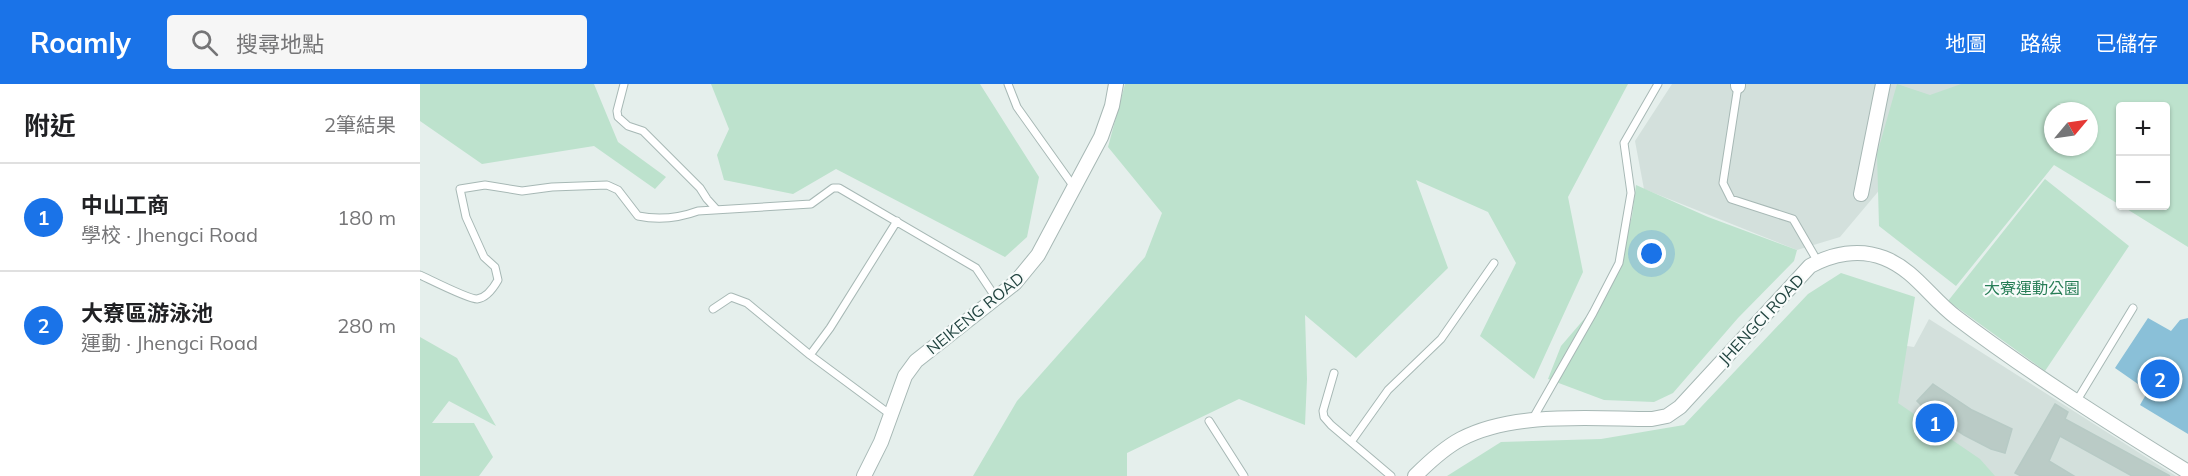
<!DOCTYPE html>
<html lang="zh-TW">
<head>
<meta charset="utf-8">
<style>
	body { margin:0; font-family:Mulish,"Noto Sans TC",sans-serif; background:#f6f6f6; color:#202124 }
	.controls { position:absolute; right:18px; top:18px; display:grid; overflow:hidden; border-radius:6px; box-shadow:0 2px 4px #0004 }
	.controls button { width:54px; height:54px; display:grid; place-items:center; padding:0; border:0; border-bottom:2px solid #e0e0e0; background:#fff; color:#202124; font:30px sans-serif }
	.compass { position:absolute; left:1624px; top:18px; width:54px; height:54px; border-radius:50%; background:#fff; box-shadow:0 2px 4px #0004; rotate:61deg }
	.you { position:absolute; left:1232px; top:170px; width:21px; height:21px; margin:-15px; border:4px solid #fff; border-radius:50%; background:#1a73e8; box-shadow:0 0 0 9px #1a73e833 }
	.badge { display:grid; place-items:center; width:39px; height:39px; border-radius:50%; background:#1a73e8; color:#fff; font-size:20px; font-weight:700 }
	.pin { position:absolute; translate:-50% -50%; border:3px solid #fff; box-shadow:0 2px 6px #0006 }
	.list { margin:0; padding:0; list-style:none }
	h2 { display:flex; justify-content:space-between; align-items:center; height:78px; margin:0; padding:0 24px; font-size:26px }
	h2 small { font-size:20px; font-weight:400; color:#757577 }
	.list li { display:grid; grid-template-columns:39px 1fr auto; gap:18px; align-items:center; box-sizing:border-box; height:108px; padding:0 24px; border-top:2px solid #e0e0e0 }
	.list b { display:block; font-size:22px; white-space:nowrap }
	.list p { margin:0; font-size:20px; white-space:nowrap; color:#757577 }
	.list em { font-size:20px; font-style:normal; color:#757577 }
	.icon { flex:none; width:33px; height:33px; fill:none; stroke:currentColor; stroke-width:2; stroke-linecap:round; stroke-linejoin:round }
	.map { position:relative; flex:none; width:1768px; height:392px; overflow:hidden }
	header { display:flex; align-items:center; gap:36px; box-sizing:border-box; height:84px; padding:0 30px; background:#1a73e8; color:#fff }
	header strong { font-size:28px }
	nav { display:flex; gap:33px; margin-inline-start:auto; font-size:21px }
	.search { width:420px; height:54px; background:#f6f6f6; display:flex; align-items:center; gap:15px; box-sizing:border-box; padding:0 21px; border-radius:6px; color:#757577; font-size:22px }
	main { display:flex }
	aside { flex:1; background:#fff }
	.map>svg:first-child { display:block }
</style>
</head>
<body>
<header>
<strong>Roamly</strong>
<div class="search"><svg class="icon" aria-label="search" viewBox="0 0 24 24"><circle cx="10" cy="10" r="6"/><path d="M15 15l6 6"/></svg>搜尋地點</div>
<nav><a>地圖</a><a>路線</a><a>已儲存</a></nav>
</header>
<main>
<aside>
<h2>附近<small>2筆結果</small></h2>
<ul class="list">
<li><span class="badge">1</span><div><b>中山工商</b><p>學校 · Jhengci Road</p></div><em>180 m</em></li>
<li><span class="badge">2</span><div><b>大寮區游泳池</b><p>運動 · Jhengci Road</p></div><em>280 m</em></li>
</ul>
</aside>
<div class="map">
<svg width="1768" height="392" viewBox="0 0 1768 392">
	<rect width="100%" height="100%" fill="#e5efec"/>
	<path fill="#d3e0dc" d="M 1252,0 L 1605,0 L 1488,72 L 1420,153 L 1377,166 L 1224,105 L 1215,57 Z
		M 1509,235 L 1718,368 L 1756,392 L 1359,392 L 1438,255 L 1494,263 Z"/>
	<path fill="#bde2cd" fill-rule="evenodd" d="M 0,0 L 174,0 L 198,58 L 246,93 L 235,105 L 174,62 L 62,80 L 0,37 Z
		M 291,0 L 560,0 L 619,93 L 607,153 L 585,173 L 416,85 L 373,110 L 304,96 L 297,71 L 309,45 Z
		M 705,0 L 1208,0 L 1148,113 L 1163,188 L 1114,295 L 1060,252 L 1096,179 L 1068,128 L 996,96 L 1028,184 L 936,274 L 885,231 L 887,295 L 885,341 L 819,315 L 707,369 L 707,392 L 553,392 L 597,317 L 725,173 L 742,129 L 688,63 Z
		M 1477,0 L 1510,11 L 1541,0 L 1768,0 L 1768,163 L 1702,122 L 1746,122 L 1746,22 L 1700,22 L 1700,121 L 1634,81 L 1536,202 L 1459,142 L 1457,70 ZM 1633,27 L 1669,27 L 1669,63 L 1633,63 Z
		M 1625,95 L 1709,162 L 1625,287 L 1528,217 Z
		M 1216,101 L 1288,133 L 1377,166 L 1374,177 L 1318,234 L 1253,309 L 1234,318 L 1184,316 L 1128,295 L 1141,262 L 1171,227 L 1201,174 L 1212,132 Z
		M 1421,189 L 1495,213 L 1478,319 L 1560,375 L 1575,392 L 1027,392 L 1081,358 L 1181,355 L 1264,341 L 1388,210 Z
		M 0,253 L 37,274 L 76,342 L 29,317 L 12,339 L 54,339 L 73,373 L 59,392 L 0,392 Z"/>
	<path fill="#8ac0d8" d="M 1728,234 L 1751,247 L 1760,236 L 1768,234 L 1768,350 L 1720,321 L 1728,307 L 1695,284 Z"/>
	<path fill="#bacbc6" stroke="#b7cac5" stroke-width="1.5" d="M 1513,300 L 1552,326 L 1592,345 L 1585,369 L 1571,365 L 1544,351 L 1506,326 L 1497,317 Z
		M 1635,320 L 1648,328 L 1645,335 L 1750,392 L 1712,392 L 1640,352 L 1629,377 L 1654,392 L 1601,392 L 1595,389 Z"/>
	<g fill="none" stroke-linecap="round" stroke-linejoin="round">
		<defs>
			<path id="service" d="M 204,0 L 197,27 L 198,33 L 208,42 L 223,47 L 280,104 L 287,115 L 297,126
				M 588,0 L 597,23 L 654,103
				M 1318,2 L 1303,99 L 1311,115 L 1373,135 L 1398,178
				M 0,191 C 11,196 48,215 57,215 C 66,214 74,203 78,196 L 75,183 L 64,173 L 46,133 L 40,105 L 65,101 L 102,107 L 132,103 L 187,101 L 198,106 L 218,132 C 238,136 259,134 278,127 L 391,120 L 413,104 L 419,104 L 556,184 L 576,214
				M 293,225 L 311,213 L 327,219 L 390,271 L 471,331
				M 390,271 L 410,244 L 477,137
				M 914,289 L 903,327 L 904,333 L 911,341 L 971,392
				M 1656,318 L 1713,224
				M 1112,336 L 1173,229 L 1199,179 L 1211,109 L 1204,59 L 1238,0
				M 789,337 L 824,392
				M 931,358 L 968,306 L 1021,255 L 1074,179"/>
			<path id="minor" d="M 1318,2 L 1318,0
				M 1441,110 L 1463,0
				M 444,392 L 461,358 L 485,292 L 496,277 L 595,199 L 618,171 L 681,53 L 692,22 L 696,0
				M 995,392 C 1009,378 1024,364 1041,355 C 1094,327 1173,335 1232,335 L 1247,332 L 1260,323 L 1390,182 C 1412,170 1439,164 1464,174 C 1495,186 1511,215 1537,234 C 1611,290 1689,339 1768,388"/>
		</defs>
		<use href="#service" stroke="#a7b8b5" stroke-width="9"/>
		<use href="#minor" stroke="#a7b8b5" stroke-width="16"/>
		<use href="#service" stroke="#fff" stroke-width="7"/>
		<use href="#minor" stroke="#fff" stroke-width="14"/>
	</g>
	<g text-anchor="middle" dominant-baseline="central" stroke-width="4.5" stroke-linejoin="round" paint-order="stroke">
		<g font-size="16" fill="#287e57" stroke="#f7fbfa">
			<text x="1612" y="204">大寮運動公園</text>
		</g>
		<g font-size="16" fill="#224440" stroke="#f7fbfa">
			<text transform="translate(555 229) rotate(-39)">NEIKENG ROAD</text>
			<text transform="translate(1341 235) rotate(-47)">JHENGCI ROAD</text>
		</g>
	</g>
</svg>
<div class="controls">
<button>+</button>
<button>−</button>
</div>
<svg class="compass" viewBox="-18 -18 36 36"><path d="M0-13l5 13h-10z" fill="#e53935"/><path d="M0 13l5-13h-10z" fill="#757577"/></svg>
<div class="you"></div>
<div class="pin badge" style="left:1515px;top:339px">1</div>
<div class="pin badge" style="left:1740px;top:295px">2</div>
</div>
</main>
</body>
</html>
